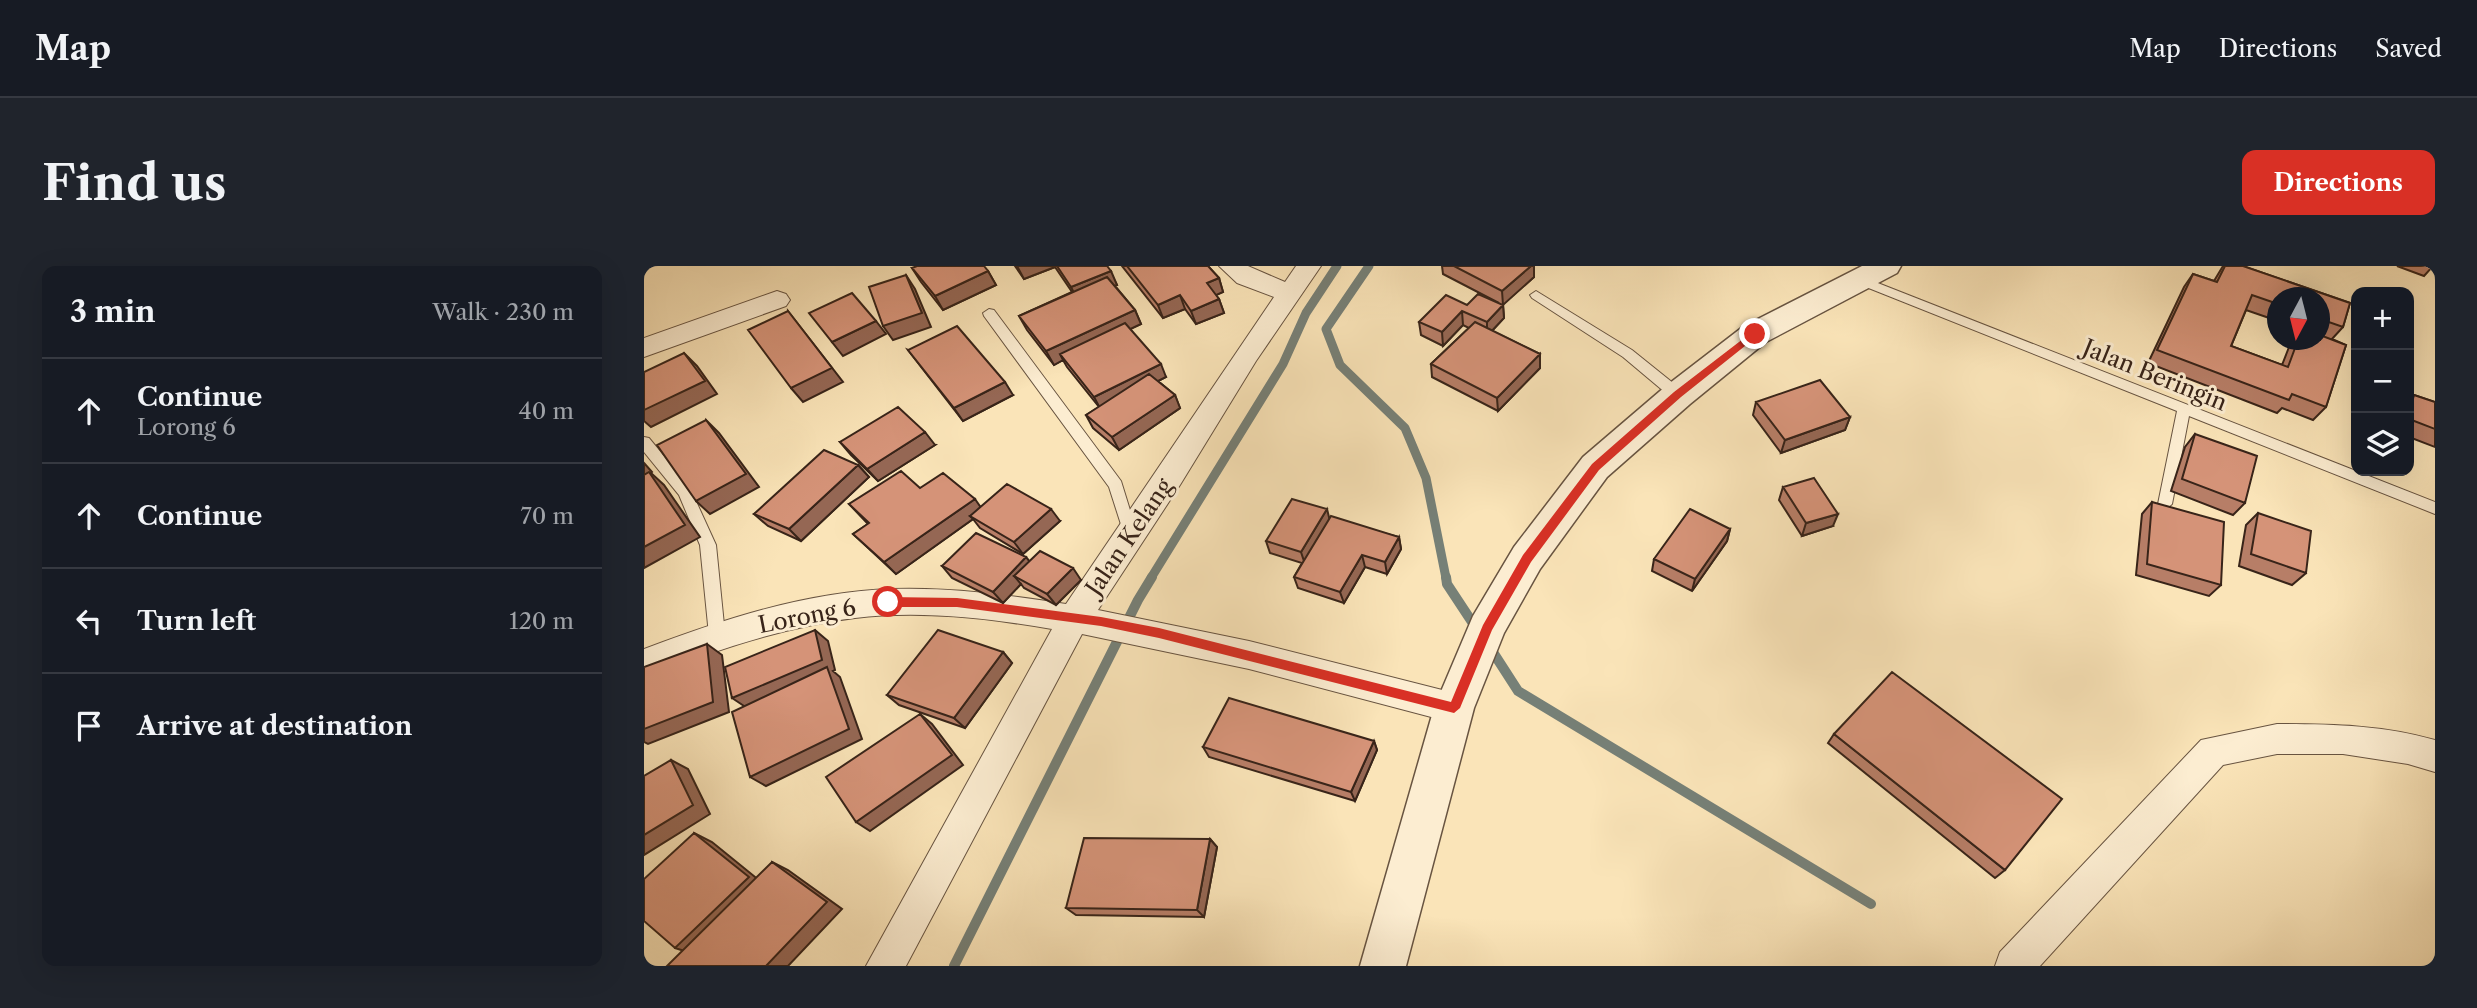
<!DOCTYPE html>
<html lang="en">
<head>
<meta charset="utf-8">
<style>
	body { margin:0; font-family:"Libre Caslon Text",serif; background:#20242c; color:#f1f3f6 }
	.controls { position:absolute; right:21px; top:21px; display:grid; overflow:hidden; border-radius:14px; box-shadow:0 7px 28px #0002 }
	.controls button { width:63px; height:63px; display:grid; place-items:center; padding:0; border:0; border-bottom:2px solid #363941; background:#171b24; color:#f1f3f6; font:35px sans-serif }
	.compass { position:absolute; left:1623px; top:21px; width:63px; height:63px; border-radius:50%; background:#171b24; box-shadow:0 7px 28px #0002; rotate:187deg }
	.stop { position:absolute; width:21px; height:21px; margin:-16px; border:5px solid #d93025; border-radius:50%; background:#fff }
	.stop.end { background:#d93025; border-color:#fff; box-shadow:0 2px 7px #0008 }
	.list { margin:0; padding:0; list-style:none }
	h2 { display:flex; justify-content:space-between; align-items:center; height:91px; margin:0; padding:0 28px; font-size:30px }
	h2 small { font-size:23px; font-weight:400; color:#9ea1a6 }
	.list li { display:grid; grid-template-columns:46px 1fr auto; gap:21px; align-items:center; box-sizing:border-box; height:105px; padding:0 28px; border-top:2px solid #363941 }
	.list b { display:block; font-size:26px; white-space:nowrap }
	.list p { margin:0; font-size:23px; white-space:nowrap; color:#9ea1a6 }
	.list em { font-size:23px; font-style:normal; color:#9ea1a6 }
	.icon { flex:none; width:38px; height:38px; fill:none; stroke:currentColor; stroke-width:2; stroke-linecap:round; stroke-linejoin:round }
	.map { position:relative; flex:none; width:1791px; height:700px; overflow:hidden; border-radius:14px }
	header { display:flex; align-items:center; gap:42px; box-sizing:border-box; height:98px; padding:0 35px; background:#171b24; border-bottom:2px solid #363941 }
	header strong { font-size:33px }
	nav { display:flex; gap:38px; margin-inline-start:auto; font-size:24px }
	.intro { display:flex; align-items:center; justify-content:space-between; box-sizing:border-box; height:168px; padding:0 42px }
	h1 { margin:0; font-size:49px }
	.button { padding:18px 32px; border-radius:14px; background:#d93025; color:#fff; font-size:24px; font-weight:700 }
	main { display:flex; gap:42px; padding:0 42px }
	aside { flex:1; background:#171b24; border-radius:14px; box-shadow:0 7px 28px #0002 }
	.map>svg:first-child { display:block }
</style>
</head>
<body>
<header>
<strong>Map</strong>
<nav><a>Map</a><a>Directions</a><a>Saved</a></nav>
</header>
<div class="intro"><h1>Find us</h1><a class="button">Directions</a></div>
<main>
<aside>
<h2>3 min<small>Walk · 230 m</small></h2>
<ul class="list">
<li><svg class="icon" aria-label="ahead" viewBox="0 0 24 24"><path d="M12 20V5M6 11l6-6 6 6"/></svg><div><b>Continue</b><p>Lorong 6</p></div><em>40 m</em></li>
<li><svg class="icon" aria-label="ahead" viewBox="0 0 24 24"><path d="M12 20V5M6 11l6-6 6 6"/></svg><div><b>Continue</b></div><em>70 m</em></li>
<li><svg class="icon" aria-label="left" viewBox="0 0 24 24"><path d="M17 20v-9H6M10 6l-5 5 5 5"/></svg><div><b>Turn left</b></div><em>120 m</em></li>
<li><svg class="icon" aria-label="arrive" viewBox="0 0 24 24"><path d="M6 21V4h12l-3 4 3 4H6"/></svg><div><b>Arrive at destination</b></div></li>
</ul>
</aside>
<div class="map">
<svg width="1791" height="700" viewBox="0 0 1791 700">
	<rect width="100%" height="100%" fill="#fae4b8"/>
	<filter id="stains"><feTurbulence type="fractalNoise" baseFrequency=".00286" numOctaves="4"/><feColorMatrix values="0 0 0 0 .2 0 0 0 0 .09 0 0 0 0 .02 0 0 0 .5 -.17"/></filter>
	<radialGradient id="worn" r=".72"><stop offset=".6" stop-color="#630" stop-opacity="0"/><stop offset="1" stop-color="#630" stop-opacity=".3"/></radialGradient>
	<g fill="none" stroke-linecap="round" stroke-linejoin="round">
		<path stroke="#768077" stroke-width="9" d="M 725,0 L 682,63 L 696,99 L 761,162 L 782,212 L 802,312
			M 507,312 L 639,98 L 662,47 L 693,0"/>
		<path stroke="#768077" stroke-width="10" d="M 802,311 L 803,318 L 834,365
			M 845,380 L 874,425 L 1227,638
			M 310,700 L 494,334 L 508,311"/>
		<defs>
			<path id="service" d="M 1216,10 L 1791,236 L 1791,248 L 1545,150 L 1528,238 L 1521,244 L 1516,242 L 1514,238 L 1533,145 L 1212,17 L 1212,11 Z
				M 892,25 L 988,84 L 1039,125 L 1041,129 L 1039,133 L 1029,133 L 979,91 L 888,32 L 886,29 Z
				M 345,43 L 350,44 L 477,215 L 494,270 L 492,274 L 482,274 L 465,221 L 340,50 L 339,47 Z
				M 0,171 L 5,172 L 46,222 L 72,279 L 81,369 L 79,374 L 73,376 L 67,374 L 65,369 L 56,279 L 35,229 L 0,186 Z"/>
			<path id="minor" d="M 575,0 L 604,0 L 641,16 L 652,0 L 677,0 L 612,95 L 536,219 L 454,344 L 605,375 L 810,427 L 822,431 L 827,442 L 822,453 L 810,457 L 605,403 L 438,368 L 262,700 L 222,700 L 408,363 C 343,352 276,344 211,352 C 137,361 69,386 0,411 L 0,383 C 80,353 162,326 247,323 C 306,321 365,329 422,338 L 630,31 L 593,17 Z
				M 133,25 L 142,28 L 146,34 L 142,40 L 0,91 L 0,72 Z
				M 1633,458 C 1687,458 1739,459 1791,474 L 1791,506 L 1764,498 L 1699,488 L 1633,488 L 1579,499 L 1396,700 L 1351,700 L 1356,686 L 1557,474 Z"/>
			<path id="tertiary" d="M 1218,0 L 1257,0 L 1253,7 L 1122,76 L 1046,138 L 963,211 L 896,303 L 860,367 L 830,442 L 762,700 L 716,700 L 790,442 L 829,350 L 870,281 L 939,191 L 1022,120 L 1100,60 Z"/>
		</defs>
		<use href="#service" stroke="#685441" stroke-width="2"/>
		<use href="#minor" stroke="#685441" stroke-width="2"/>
		<use href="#tertiary" stroke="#685441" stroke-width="3"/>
		<use href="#service" fill="#fcedd1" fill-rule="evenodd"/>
		<use href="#minor" fill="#fcedd1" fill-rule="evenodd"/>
		<use href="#tertiary" fill="#fcedd1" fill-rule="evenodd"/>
	</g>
	<path fill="#b77e67" stroke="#382419" stroke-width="2" fill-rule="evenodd" d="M 371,0 L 463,0 L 473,19 L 471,20 L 491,44 L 497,58 L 486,63 L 522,111 L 514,115 L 531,129 L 536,142 L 475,184 L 449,162 L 442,149 L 455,141 L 423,101 L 419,94 L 410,99 L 383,64 L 375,50 L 428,26 L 411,1 L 380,13 Z
		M 478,0 L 564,0 L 575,12 L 579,26 L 572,29 L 575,33 L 580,47 L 552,58 L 541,43 L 519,52 Z
		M 798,0 L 890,0 L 890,11 L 859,38 L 860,52 L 848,65 L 896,88 L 896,102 L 854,145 L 788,111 L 787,98 L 825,62 L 819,59 L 799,80 L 777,69 L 775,56 L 853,36 L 799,8 Z
		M 1579,0 L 1599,0 L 1706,37 L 1699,61 L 1688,73 L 1702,79 L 1682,141 L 1669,154 L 1638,142 L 1633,147 L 1504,97 L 1540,21 L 1549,8 L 1570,15 ZM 1634,32 L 1676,32 L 1676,74 L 1649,74 L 1647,76 L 1638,99 L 1587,80 L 1602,44 L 1634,55 Z
		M 1753,0 L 1789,0 L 1780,10 Z
		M 268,2 L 344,5 L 352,19 L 299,44 L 277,16 Z
		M 264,84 L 369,129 L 319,155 Z
		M 1770,129 L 1791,136 L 1791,181 L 1765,171 L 1765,133 Z
		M 1112,136 L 1206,151 L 1201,164 L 1137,187 L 1109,149 Z
		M 1551,168 L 1601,237 L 1589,249 L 1527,225 L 1541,181 Z
		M 196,176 L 291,179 L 234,215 L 207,189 Z
		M 214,199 L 225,211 L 157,275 L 124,260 L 110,248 Z
		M 1139,221 L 1189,260 L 1158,270 L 1135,234 Z
		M 276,222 L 337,241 L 416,255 L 379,288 L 336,262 L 329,253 L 252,308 L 209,268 L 224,258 L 205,238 Z
		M 1508,236 L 1577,319 L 1565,330 L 1492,309 L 1498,248 Z
		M 1614,247 L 1662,307 L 1648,319 L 1595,300 L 1602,259 Z
		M 685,253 L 755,271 L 757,283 L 743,308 L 721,301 L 700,337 L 654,322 L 650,311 L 658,297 L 626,287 L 622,275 Z
		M 1086,263 L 1083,275 L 1048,325 L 1008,305 L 1010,293 Z
		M 386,295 L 437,314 L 412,339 L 380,322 L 377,318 L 359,337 L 308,312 L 298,300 Z
		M 359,386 L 368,397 L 321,462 L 255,439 L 243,429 Z
		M 1190,468 L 1361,604 L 1351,612 L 1184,477 Z
		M 730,475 L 733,484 L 711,535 L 565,491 L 559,481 Z
		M 566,573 L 573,581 L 560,651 L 432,649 L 422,642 Z"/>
	<path fill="#956754" stroke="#382419" stroke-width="2" d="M 373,0 L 411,0 L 411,1 L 380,13 Z
		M 887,0 L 890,0 L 890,11 L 859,39 L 858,25 Z
		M 344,5 L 352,19 L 299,44 L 291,30 Z
		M 467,5 L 473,19 L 434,35 L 427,21 Z
		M 262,9 L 271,23 L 287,61 L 249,74 L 239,60 Z
		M 575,12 L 579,26 L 568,31 L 563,17 Z
		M 536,29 L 541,43 L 519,52 L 514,39 Z
		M 575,33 L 580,47 L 552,58 L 547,45 Z
		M 859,39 L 860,52 L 843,70 L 843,56 Z
		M 491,44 L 497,58 L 421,94 L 416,88 L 419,94 L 410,99 L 402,85 Z
		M 144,45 L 199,116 L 159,136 L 147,122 Z
		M 818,45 L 819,59 L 799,80 L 798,66 Z
		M 232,55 L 242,68 L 199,90 L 188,76 Z
		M 40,87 L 53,100 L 73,128 L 7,161 L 0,155 L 0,144 Z
		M 896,88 L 896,102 L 854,145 L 853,132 Z
		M 517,98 L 522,111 L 457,144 L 450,131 Z
		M 361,116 L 369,129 L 319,155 L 310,142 Z
		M 531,129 L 536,142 L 475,184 L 468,171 Z
		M 1206,151 L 1201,164 L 1137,187 L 1141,174 Z
		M 62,154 L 75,167 L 115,221 L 66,248 L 52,235 Z
		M 281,166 L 291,179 L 234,215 L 223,203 Z
		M 0,197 L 8,206 L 7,207 L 20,219 L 56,271 L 0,302 Z
		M 214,199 L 225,211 L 157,275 L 145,263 Z
		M 331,233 L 340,246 L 326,250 L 329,253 L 252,308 L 240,296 Z
		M 407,243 L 416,255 L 379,288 L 370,276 Z
		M 683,243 L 686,255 L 661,298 L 657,286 Z
		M 1194,248 L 1189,260 L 1158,270 L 1162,257 Z
		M 1086,263 L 1083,275 L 1048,325 L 1051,313 Z
		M 755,271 L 757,283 L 743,308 L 741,296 Z
		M 718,289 L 721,301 L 700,337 L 696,326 Z
		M 382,291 L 391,302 L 370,310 L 377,318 L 359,337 L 349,326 Z
		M 429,302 L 437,314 L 412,339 L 403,328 Z
		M 171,364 L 184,375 L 191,404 L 189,405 L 196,411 L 218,473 L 122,520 L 106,511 L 103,442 L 88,432 Z
		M 63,378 L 78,389 L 85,446 L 4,478 L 0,476 L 0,463 Z
		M 359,386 L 368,397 L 321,462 L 310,452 Z
		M 276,448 L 288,458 L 319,499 L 226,565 L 212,556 Z
		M 730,475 L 733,484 L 711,535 L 707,526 Z
		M 27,494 L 44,503 L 66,548 L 0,589 L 0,569 Z
		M 50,567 L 68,576 L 121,619 L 50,688 L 31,682 Z
		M 566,573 L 573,581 L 560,651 L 553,644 Z
		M 128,596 L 144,604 L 198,643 L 144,700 L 122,700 Z"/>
	<path fill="#d59378" stroke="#382419" stroke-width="2" d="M 273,0 L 340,0 L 344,5 L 291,30 L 268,2 Z
		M 413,0 L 463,0 L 467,5 L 427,21 Z
		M 483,0 L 564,0 L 575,12 L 563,17 L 575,33 L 547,45 L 536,29 L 514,39 Z
		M 810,0 L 887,0 L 858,25 Z
		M 1581,0 L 1599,0 L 1706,37 L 1699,61 L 1676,53 L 1676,32 L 1634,32 L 1634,38 L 1608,29 L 1587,80 L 1644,101 L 1654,74 L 1676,74 L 1676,69 L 1702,79 L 1682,141 L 1648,128 L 1645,134 L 1513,84 L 1549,8 L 1573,16 Z
		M 262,9 L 278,47 L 239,60 L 225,21 Z
		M 463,11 L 491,44 L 402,85 L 375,50 Z
		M 208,27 L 232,55 L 188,76 L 165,47 Z
		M 834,28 L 859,39 L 843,56 L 818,45 L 798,66 L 775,56 L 802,29 L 823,39 Z
		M 144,45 L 188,102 L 147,122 L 104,64 Z
		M 831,56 L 896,88 L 853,132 L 787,98 Z
		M 481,57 L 517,98 L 450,131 L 416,88 Z
		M 313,60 L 361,116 L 310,142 L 264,84 Z
		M 40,87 L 61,115 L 0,144 L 0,106 Z
		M 505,108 L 531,129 L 468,171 L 442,149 Z
		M 1176,114 L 1206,151 L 1141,174 L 1112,136 Z
		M 1770,129 L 1791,136 L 1791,163 L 1765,153 L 1765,147 Z
		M 254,141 L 281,166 L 223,203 L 196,176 Z
		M 62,154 L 102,208 L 52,235 L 13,179 Z
		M 1551,168 L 1613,190 L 1601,237 L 1538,213 Z
		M 180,184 L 214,199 L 145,263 L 110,248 Z
		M 257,205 L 276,222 L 299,207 L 331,233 L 240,296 L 209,268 L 225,257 L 205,238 Z
		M 5,206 L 41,259 L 0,281 L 0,209 Z
		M 1170,212 L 1194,248 L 1162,257 L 1139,221 Z
		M 363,218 L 407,243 L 370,276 L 326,250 Z
		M 648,233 L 683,243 L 657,286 L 622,275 Z
		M 1508,236 L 1580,256 L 1577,319 L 1503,298 Z
		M 1046,243 L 1086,263 L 1051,313 L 1010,293 Z
		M 1614,247 L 1667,265 L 1662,307 L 1607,288 Z
		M 687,250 L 755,271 L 741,296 L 718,289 L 696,326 L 650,311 Z
		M 332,267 L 382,291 L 349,326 L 298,300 Z
		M 396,285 L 429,302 L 403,328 L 370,310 Z
		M 171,364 L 178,394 L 88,432 L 81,401 Z
		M 294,364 L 359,386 L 310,452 L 243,429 Z
		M 63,378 L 69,436 L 0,463 L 0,401 Z
		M 183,401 L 205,463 L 106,511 L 88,446 Z
		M 1248,406 L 1418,533 L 1361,604 L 1190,468 Z
		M 585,432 L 730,475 L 707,526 L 559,481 Z
		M 276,448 L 308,489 L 212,556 L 182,511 Z
		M 27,494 L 49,539 L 0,569 L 0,510 Z
		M 50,567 L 105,611 L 31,682 L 0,655 L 0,613 Z
		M 440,572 L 566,573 L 553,644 L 422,642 Z
		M 128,596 L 183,636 L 122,700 L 23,700 Z"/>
	<path fill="#d93025" d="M 1108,66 L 1116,68 L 1037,131 L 955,204 L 887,296 L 848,364 L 816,442 L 810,447 L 515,372 L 457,360 L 313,341 L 244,341 L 238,336 L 244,331 L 313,332 L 457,351 L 515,362 L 807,436 L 839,359 L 879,289 L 948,198 L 1030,126 Z"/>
	<g text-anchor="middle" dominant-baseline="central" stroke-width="6" stroke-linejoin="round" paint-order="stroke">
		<g font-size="23" fill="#382419" stroke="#fcedd1">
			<text transform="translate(1511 109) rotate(22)">Jalan Beringin</text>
			<text transform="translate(485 271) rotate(-56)">Jalan Kelang</text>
			<text transform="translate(163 350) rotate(-11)">Lorong 6</text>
		</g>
	</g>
	<rect width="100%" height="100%" filter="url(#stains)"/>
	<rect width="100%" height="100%" fill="url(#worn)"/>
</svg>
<div class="controls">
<button>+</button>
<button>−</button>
<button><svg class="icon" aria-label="layers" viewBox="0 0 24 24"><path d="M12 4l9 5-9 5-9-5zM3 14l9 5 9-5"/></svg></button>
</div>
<svg class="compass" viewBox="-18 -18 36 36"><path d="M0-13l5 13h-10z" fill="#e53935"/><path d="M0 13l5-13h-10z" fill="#9ea1a6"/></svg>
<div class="stop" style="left:244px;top:336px"></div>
<div class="stop end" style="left:1111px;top:68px"></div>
</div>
</main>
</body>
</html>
